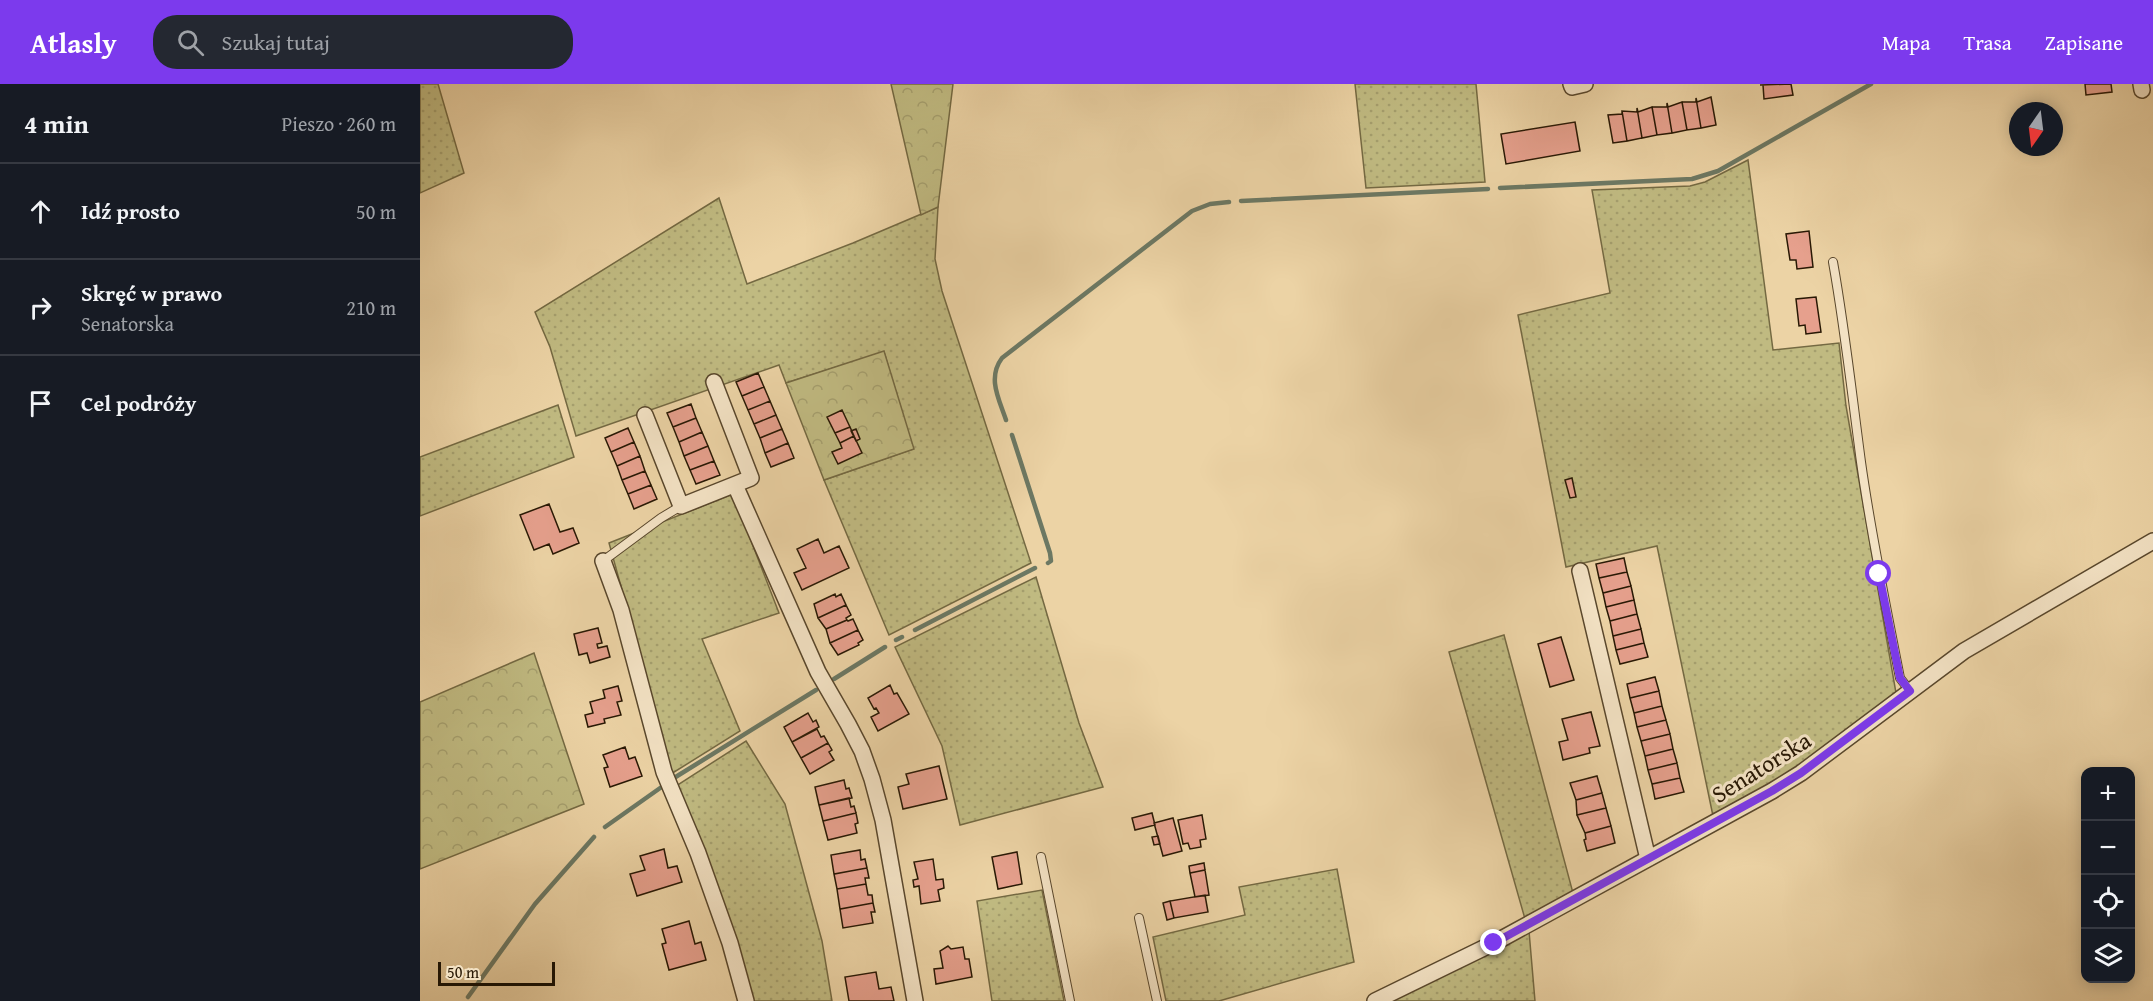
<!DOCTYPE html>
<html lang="pl">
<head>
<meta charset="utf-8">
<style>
	body { margin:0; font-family:"Gentium Book Plus",serif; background:#242831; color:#f1f3f6 }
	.controls { position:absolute; right:18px; bottom:18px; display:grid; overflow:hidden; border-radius:12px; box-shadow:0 3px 15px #0003 }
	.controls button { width:54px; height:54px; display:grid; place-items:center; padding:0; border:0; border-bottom:2px solid #363941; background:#171b24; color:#f1f3f6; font:30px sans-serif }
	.compass { position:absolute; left:1589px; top:18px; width:54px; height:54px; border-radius:50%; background:#171b24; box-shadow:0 3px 15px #0003; rotate:194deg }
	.scale { position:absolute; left:18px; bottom:15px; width:117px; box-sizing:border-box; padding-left:6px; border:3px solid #281804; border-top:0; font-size:16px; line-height:21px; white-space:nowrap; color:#281804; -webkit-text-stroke:4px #f3e2c4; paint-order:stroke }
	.stop { position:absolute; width:18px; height:18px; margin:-14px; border:4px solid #7c3aed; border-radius:50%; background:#fff }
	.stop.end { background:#7c3aed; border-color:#fff; box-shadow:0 2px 6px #0008 }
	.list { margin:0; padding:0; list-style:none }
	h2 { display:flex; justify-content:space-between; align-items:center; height:78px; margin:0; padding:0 24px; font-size:26px }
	h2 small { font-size:20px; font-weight:400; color:#9ea1a6 }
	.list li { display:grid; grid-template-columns:39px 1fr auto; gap:18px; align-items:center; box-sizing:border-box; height:96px; padding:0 24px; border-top:2px solid #363941 }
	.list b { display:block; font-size:22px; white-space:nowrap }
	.list p { margin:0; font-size:20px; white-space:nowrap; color:#9ea1a6 }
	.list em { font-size:20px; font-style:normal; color:#9ea1a6 }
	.icon { flex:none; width:33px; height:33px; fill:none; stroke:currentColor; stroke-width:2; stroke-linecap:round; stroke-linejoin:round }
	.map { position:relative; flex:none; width:1733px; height:917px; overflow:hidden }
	header { display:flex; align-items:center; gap:36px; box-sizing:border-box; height:84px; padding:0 30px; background:#7c3aed; color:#fff }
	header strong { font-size:28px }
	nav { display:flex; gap:33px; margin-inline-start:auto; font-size:21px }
	.search { width:420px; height:54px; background:#242831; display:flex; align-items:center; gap:15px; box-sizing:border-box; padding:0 21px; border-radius:24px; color:#9ea1a6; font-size:22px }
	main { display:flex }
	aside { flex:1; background:#171b24 }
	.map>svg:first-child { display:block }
</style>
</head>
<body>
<header>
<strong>Atlasly</strong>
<div class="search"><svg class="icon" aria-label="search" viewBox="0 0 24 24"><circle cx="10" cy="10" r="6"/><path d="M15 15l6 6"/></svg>Szukaj tutaj</div>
<nav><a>Mapa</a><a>Trasa</a><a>Zapisane</a></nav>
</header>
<main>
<aside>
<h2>4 min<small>Pieszo · 260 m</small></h2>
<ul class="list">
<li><svg class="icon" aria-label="ahead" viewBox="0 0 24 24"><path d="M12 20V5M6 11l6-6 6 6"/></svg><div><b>Idź prosto</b></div><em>50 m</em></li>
<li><svg class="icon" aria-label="right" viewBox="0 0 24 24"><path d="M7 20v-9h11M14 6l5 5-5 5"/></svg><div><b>Skręć w prawo</b><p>Senatorska</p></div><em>210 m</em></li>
<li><svg class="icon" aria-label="arrive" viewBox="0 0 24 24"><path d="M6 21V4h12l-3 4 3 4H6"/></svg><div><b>Cel podróży</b></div></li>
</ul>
</aside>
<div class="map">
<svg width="1733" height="917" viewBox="0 0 1733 917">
	<defs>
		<pattern id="grass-dots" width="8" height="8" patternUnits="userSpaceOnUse" patternTransform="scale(1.5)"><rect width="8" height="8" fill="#c0ba81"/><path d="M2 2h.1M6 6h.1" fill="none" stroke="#a59f6e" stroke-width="1.8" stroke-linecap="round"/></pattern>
		<pattern id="forest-crowns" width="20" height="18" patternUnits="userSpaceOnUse" patternTransform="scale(1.5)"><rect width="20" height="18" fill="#c0ba81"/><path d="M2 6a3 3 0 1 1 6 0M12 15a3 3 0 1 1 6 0" fill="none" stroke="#a59f6e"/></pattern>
	</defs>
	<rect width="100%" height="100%" fill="#ecd3a5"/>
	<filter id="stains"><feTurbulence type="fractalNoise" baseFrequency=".00333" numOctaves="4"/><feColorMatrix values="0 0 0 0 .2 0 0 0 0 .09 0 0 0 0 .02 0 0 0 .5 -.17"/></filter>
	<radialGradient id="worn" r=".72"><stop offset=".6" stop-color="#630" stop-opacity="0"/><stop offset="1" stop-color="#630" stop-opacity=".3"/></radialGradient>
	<path fill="url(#grass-dots)" stroke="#746942" stroke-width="1.5" d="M 0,0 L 18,0 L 44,89 L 0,109 Z
		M 935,0 L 1056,0 L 1065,98 L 946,104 Z
		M 1328,76 L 1353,266 L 1419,259 L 1426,322 L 1476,609 L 1359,696 L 1293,732 L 1237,462 L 1146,483 L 1098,231 L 1190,209 L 1172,106 L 1270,102 L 1285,98 Z
		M 299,114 L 327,200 L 433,159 L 518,123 L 515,175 L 522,207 L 611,479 L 469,551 L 404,396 L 493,365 L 464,268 L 366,299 L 359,281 L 156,352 L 130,263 L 115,228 Z
		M 138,321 L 154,373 L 0,432 L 0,373 Z
		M 313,410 L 359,529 L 282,555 L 320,647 L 251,690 L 232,615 L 189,459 Z
		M 616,493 L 659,639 L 683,703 L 540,741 L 522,662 L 475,563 Z
		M 1084,551 L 1153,809 L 1105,835 L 1029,568 Z
		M 326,657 L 365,720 L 402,857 L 412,917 L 330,917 L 256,702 Z
		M 917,785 L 934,878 L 799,917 L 746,917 L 733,853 L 825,831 L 819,803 Z
		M 622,806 L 644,917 L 572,917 L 557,817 Z
		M 1109,847 L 1115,917 L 967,917 Z"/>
	<path fill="url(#forest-crowns)" stroke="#746942" stroke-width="1.5" d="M 471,0 L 533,0 L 518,123 L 501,131 Z
		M 464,267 L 494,365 L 404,396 L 366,299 Z
		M 114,569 L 164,720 L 0,785 L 0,618 Z"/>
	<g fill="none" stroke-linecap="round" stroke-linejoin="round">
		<path stroke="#6c7863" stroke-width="4.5" d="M 1080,104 L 1272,95 L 1298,87 L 1451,0
			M 821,117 L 1068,105
			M 586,336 C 579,315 567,294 582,274 L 772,127 L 790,120 L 809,118
			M 592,351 L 630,469 L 631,477 L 628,479
			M 495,546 L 615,484
			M 476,556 L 482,553
			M 414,595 L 465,563
			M 254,694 L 396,606
			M 185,743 L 243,702
			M 48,913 L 115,820 L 174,753"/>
	</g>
	<path fill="#e6a08d" stroke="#281804" stroke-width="1.5" d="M 1371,0 L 1373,11 L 1344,15 L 1343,1 L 1340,1 Z
		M 1665,0 L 1691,0 L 1692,8 L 1666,11 Z
		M 1291,13 L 1296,41 L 1281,44 L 1276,14 L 1277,18 Z
		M 1276,14 L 1281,44 L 1267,46 L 1262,18 L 1276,18 Z
		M 1262,18 L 1267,46 L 1252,49 L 1247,19 L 1248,23 Z
		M 1247,19 L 1252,49 L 1237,51 L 1232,23 L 1247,23 Z
		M 1232,23 L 1237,51 L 1222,54 L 1217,24 L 1218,28 Z
		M 1217,24 L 1222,54 L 1207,57 L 1202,27 L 1217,28 Z
		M 1202,27 L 1207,57 L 1193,59 L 1188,31 L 1202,30 Z
		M 1155,38 L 1160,67 L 1086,80 L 1081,50 Z
		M 1389,147 L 1393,183 L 1377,185 L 1376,176 L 1370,176 L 1366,150 Z
		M 1396,213 L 1401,248 L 1386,250 L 1385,241 L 1379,242 L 1376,215 Z
		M 338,289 L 344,303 L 322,312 L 316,298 Z
		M 344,303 L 350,317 L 328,326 L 322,312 Z
		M 350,317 L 356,331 L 334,340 L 328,326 Z
		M 271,320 L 276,334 L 253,343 L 247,329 Z
		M 422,326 L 430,343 L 415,349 L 407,333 Z
		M 356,331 L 362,345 L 340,354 L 334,340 Z
		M 276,334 L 282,348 L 259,358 L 253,343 Z
		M 430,343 L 434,352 L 420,359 L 415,349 Z
		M 208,344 L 214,358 L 191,368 L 185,354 Z
		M 362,345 L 368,359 L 345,369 L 340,354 Z
		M 436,345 L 440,355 L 436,357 L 431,347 Z
		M 282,348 L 288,362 L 264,372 L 259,358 Z
		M 434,352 L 442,369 L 418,380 L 412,368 L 422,364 L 420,359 Z
		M 214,358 L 220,372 L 197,382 L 191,368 Z
		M 368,359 L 374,374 L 351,383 L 345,369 Z
		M 288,362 L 294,377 L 270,386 L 264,372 Z
		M 220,372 L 225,387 L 202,396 L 197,382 Z
		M 294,377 L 300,391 L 276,400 L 270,386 Z
		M 225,387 L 231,401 L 208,410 L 202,396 Z
		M 1152,394 L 1156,413 L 1150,414 L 1145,396 Z
		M 231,401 L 237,415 L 214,425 L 208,410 Z
		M 129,420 L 140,448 L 153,444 L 159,459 L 133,470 L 129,460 L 114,466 L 100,431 Z
		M 398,455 L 404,469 L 419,462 L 429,484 L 382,506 L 374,489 L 386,484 L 377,465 Z
		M 1204,474 L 1207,488 L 1179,494 L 1176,480 Z
		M 1207,488 L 1211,502 L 1183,509 L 1179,494 Z
		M 1211,502 L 1214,516 L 1186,523 L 1183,509 Z
		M 415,510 L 416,513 L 421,510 L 426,521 L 398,534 L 394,520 Z
		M 1214,516 L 1217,530 L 1190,537 L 1186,523 Z
		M 426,521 L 431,531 L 426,534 L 427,536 L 406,545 L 398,534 Z
		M 1217,530 L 1221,545 L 1193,552 L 1190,537 Z
		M 433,535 L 438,546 L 410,559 L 406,545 L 427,536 L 428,537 Z
		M 178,544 L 182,559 L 177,560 L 178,564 L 187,562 L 190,573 L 170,579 L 167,569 L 159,571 L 154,550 Z
		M 1221,545 L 1224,559 L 1196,566 L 1193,552 Z
		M 438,546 L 443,556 L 438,559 L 439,561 L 418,571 L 410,559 Z
		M 1141,553 L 1154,596 L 1130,603 L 1118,560 Z
		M 1224,559 L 1228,573 L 1200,580 L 1196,566 Z
		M 1235,593 L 1239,607 L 1210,614 L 1207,600 Z
		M 470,601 L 474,610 L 477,609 L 489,630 L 458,647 L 451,633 L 459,629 L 456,624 L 454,625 L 448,614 Z
		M 198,602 L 202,617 L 197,618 L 201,631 L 184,635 L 185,639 L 168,643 L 165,631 L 173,629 L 170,618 L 185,614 L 183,606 Z
		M 1239,607 L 1242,622 L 1214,629 L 1210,614 Z
		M 1242,622 L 1246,636 L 1217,643 L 1214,629 Z
		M 1171,628 L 1180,662 L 1169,664 L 1170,669 L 1143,676 L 1139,658 L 1148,656 L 1142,635 Z
		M 388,629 L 393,638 L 396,636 L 399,643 L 372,658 L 364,643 Z
		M 1246,636 L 1250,650 L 1221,657 L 1217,643 Z
		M 397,645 L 401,653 L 404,652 L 408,659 L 381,674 L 372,658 Z
		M 1250,650 L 1253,665 L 1225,672 L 1221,657 Z
		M 408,659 L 412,666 L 409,668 L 414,676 L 390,690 L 381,674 Z
		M 205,663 L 209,675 L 215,673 L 222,692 L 190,703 L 184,684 L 188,683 L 183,671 Z
		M 1253,665 L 1257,679 L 1228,686 L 1225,672 Z
		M 1257,679 L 1260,694 L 1232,700 L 1228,686 Z
		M 519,682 L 527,715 L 483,725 L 478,703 L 489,700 L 486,690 Z
		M 1177,692 L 1182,709 L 1156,716 L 1150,699 Z
		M 1260,694 L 1264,708 L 1235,715 L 1232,700 Z
		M 424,696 L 426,705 L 429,704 L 432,714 L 399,721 L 395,703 Z
		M 1182,709 L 1186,724 L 1157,731 L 1156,716 Z
		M 429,714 L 431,723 L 434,722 L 436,729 L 403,737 L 399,721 Z
		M 1186,724 L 1191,742 L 1165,749 L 1157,731 Z
		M 436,729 L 438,739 L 435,740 L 437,749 L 408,756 L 403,737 Z
		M 732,729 L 735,741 L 715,746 L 712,734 Z
		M 782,731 L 786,755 L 780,756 L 781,763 L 770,765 L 768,759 L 763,760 L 758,736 Z
		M 753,734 L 762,767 L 743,772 L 734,739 Z
		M 1191,742 L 1195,759 L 1167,767 L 1164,756 L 1166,755 L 1165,749 Z
		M 738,752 L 740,760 L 734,761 L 732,753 Z
		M 244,765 L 248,784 L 257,782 L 262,798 L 217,812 L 210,790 L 225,786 L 220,772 Z
		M 440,766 L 441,776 L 445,775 L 447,784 L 414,790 L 411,771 Z
		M 597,768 L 602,800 L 578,805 L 572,773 Z
		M 513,775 L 516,796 L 523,795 L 524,804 L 518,806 L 520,817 L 501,820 L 499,802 L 494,803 L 493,796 L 498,795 L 494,778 Z
		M 784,779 L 785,786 L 770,789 L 769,782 Z
		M 447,784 L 449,794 L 445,794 L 446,800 L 417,805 L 414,790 Z
		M 785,786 L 789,811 L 775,813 L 770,789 Z
		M 446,800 L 448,811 L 452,811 L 453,819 L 420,825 L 417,805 Z
		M 785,811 L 788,828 L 754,834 L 750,817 Z
		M 750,817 L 754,834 L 747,836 L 743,819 Z
		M 453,819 L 455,828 L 451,828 L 453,839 L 423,844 L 420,825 Z
		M 269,837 L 275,860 L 281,858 L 286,876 L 249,886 L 242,860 L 246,859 L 242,845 Z
		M 528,862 L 531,865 L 543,863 L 545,875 L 549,875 L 552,893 L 516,900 L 514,885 L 523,884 L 520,867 Z
		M 456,888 L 459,905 L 471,903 L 474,917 L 429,917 L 425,893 Z"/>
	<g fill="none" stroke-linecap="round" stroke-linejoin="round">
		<defs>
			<path id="lane" d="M 1413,178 C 1425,245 1432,311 1441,378 C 1451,450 1466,522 1480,594 L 1490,607
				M 183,477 L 241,434 L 261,422
				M 621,773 L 650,917
				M 719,834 L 737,917"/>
			<path id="street" d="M 1151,0 L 1152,3 L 1165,0
				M 1721,0 L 1722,6
				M 225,331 L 261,422 L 331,394 L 294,298
				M 315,401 L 398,588 L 428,640 L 442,667 L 452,695 L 463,736 L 495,917
				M 183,477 L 201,526 L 244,688 L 278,769 L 310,859 L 326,917
				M 1160,487 L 1228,775
				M 955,917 L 1074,859 L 1352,707 L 1381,689 L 1544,567 L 1733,457"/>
		</defs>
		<use href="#lane" stroke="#59472c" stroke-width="10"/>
		<use href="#street" stroke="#59472c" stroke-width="18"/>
		<use href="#lane" stroke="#f3e2c4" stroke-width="8"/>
		<use href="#street" stroke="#f3e2c4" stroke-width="15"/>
	</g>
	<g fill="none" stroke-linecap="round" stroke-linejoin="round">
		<path stroke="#7c3aed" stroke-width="8" d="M 1074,859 L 1352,707 L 1381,689 L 1490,607 L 1480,594 L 1459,490"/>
	</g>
	<g text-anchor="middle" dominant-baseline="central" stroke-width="6" stroke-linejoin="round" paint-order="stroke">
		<g font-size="24" fill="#281804" stroke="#f3e2c4">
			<text transform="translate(1341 683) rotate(-32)">Senatorska</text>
		</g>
	</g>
	<rect width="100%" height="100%" filter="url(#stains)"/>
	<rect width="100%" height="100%" fill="url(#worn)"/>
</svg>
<div class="controls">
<button>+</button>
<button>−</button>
<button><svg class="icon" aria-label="locate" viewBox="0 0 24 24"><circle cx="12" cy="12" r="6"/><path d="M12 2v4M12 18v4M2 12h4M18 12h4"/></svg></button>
<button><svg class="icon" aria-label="layers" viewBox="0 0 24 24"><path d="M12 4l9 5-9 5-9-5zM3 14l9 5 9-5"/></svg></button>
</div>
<svg class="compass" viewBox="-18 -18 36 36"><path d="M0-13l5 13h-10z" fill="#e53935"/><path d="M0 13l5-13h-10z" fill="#9ea1a6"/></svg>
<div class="scale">50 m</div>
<div class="stop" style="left:1459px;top:490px"></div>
<div class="stop end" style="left:1074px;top:859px"></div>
</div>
</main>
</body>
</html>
